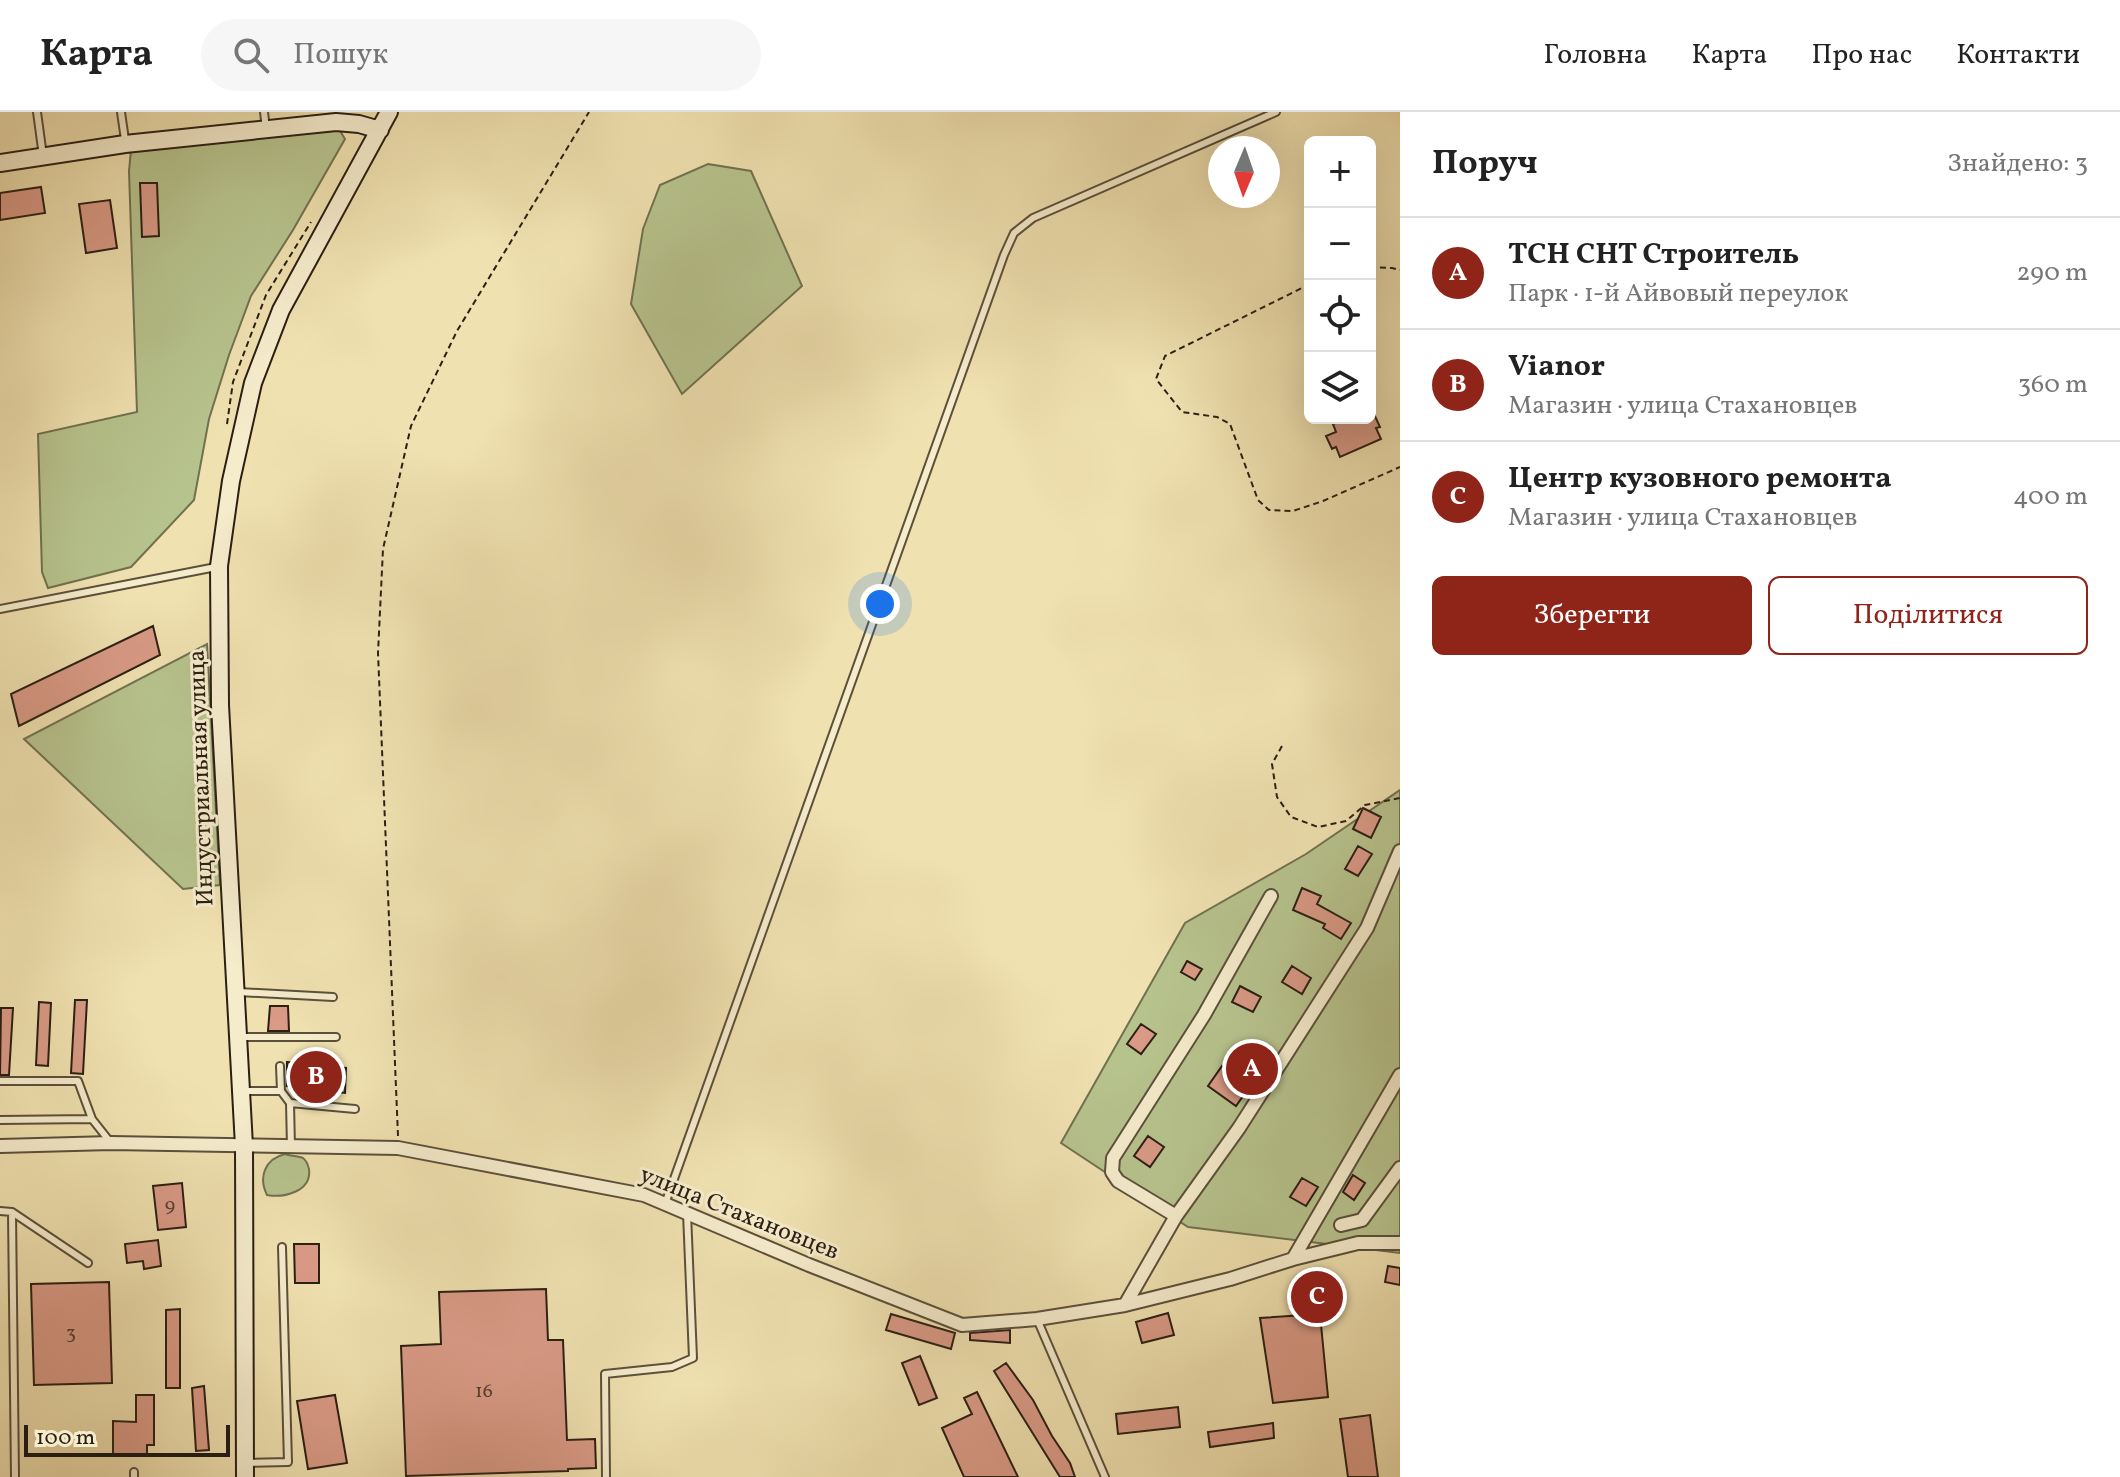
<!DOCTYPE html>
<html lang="uk">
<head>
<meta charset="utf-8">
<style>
	body { margin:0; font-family:Vollkorn,serif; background:#f6f6f6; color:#222 }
	.controls { position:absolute; right:24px; top:24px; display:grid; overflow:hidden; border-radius:12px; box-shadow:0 8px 32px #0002 }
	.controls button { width:72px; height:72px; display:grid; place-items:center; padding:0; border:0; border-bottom:2px solid #e0e0e0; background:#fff; color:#222; font:40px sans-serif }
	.compass { position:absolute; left:1208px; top:24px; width:72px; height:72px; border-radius:50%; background:#fff; box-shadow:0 8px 32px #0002; rotate:182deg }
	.scale { position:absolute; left:24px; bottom:20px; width:206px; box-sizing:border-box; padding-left:8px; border:4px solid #2b1f14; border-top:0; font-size:22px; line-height:28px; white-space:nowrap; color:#2b1f14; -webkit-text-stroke:6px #f5eccc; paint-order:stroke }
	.you { position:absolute; left:880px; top:492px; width:28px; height:28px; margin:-20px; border:6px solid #fff; border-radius:50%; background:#1a73e8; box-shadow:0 0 0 12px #1a73e833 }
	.badge { display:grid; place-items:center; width:52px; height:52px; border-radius:50%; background:#8f2418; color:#fff; font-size:26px; font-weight:700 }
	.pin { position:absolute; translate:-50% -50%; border:4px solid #fff; box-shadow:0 2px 8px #0006 }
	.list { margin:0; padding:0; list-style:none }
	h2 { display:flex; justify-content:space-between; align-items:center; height:104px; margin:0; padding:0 32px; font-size:34px }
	h2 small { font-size:26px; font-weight:400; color:#767676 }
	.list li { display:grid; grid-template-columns:52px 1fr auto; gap:24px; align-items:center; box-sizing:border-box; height:112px; padding:0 32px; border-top:2px solid #e0e0e0 }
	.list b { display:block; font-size:30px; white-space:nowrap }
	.list p { margin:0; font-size:26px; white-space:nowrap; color:#767676 }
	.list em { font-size:26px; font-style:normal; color:#767676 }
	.actions { display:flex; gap:16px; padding:24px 32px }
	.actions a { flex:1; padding:18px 0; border:2px solid #8f2418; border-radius:12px; text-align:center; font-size:28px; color:#8f2418 }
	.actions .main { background:#8f2418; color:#fff }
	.icon { flex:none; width:44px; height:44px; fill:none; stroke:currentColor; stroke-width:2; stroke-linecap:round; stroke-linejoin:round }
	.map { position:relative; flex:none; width:1400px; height:1365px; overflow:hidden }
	header { display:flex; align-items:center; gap:48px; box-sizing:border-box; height:112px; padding:0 40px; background:#fff; border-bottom:2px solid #e0e0e0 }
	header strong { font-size:38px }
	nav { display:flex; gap:44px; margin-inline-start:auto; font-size:28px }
	.search { width:560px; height:72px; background:#f6f6f6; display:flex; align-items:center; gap:20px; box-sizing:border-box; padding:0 28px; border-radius:44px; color:#767676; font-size:30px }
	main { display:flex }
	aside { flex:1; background:#fff }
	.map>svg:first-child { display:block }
</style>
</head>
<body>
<header>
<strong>Карта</strong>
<div class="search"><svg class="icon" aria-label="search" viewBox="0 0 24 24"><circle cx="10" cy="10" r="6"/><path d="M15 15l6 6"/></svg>Пошук</div>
<nav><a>Головна</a><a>Карта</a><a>Про нас</a><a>Контакти</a></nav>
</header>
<main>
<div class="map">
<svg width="1400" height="1365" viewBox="0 0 1400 1365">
	<rect width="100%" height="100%" fill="#f0e1b0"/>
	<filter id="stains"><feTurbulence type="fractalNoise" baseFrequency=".0025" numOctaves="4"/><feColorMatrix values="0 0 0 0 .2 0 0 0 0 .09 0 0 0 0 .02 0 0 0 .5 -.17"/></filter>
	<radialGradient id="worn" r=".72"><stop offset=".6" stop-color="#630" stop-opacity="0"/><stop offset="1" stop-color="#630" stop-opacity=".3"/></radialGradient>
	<path fill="#b7c38d" stroke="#717150" stroke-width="2" d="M 337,14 L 345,27 L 293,118 L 251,184 L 229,243 L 209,307 L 194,388 L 131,455 L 48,476 L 42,460 L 38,322 L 137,300 L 129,59 L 131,38 Z
		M 708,52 L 751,59 L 802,174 L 682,282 L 631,192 L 643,117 L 660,73 Z
		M 207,532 L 220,773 L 183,777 L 24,627 Z
		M 1400,678 L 1400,1141 L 1188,1115 L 1061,1031 L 1185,811 L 1306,742 Z
		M 285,1042 C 290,1044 299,1044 303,1046 C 307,1049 308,1053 309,1057 C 312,1080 283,1086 267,1083 C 258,1065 265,1047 285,1042 Z"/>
	<path fill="#d99a86" stroke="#2b1f14" stroke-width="2" d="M 140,71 L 157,71 L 159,124 L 142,125 Z
		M 41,75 L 45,101 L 0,108 L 0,81 Z
		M 110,88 L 117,136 L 86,141 L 79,92 Z
		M 1374,302 L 1380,315 L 1376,316 L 1381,327 L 1340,345 L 1336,335 L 1332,337 L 1326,324 L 1336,320 L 1333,312 L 1347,306 L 1370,306 Z
		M 153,514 L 160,543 L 19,614 L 11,582 Z
		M 1363,696 L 1381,705 L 1371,726 L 1353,717 Z
		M 1358,734 L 1372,742 L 1358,764 L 1345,757 Z
		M 1302,776 L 1321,784 L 1317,792 L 1351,811 L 1341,827 L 1323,816 L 1325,812 L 1293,798 Z
		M 1187,849 L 1202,857 L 1195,868 L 1181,860 Z
		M 1292,854 L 1311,866 L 1302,882 L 1282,870 Z
		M 1240,874 L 1261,885 L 1253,900 L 1232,890 Z
		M 75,888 L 87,888 L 83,962 L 71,961 Z
		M 39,890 L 51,891 L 48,954 L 36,953 Z
		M 270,894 L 288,894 L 289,919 L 268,919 Z
		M 1,896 L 13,896 L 9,963 L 0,963 Z
		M 1141,912 L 1156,922 L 1141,942 L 1127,932 Z
		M 287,950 L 346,956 L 345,981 L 287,974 Z
		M 1222,954 L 1250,974 L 1236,994 L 1208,974 Z
		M 1148,1024 L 1164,1035 L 1150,1055 L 1134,1044 Z
		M 1353,1063 L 1365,1071 L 1354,1088 L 1343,1080 Z
		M 1302,1066 L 1318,1075 L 1306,1094 L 1290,1085 Z
		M 182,1071 L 186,1115 L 158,1118 L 153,1074 Z
		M 158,1128 L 161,1154 L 144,1157 L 143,1149 L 127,1151 L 125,1132 Z
		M 294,1132 L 319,1132 L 319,1171 L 295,1171 Z
		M 1388,1154 L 1400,1156 L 1400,1173 L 1385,1170 Z
		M 109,1170 L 112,1271 L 34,1273 L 31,1172 Z
		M 546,1177 L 548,1228 L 563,1228 L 567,1328 L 595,1327 L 596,1356 L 568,1357 L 568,1359 L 406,1364 L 401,1234 L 441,1232 L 439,1180 Z
		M 180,1197 L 180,1276 L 166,1276 L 166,1198 Z
		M 1168,1201 L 1174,1223 L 1142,1231 L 1136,1210 Z
		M 891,1202 L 955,1221 L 951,1237 L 886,1218 Z
		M 1320,1202 L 1328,1285 L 1273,1291 L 1260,1206 Z
		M 1010,1218 L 1010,1231 L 970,1228 L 970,1221 Z
		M 920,1244 L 937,1286 L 919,1293 L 902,1251 Z
		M 1006,1251 L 1033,1288 L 1052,1324 L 1070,1351 L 1075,1365 L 1060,1365 L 994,1259 Z
		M 204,1274 L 209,1338 L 196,1339 L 192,1276 Z
		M 977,1280 L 1018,1365 L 964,1365 L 942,1316 L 972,1302 L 964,1286 Z
		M 136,1283 L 154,1283 L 154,1333 L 147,1333 L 147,1343 L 113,1343 L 113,1309 L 136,1310 Z
		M 335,1283 L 347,1351 L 308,1357 L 297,1289 Z
		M 1178,1295 L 1180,1315 L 1118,1322 L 1116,1302 Z
		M 1370,1303 L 1378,1365 L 1348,1365 L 1340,1307 Z
		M 1273,1311 L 1274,1326 L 1210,1335 L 1208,1320 Z"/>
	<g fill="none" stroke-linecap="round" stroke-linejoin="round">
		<defs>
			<path id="service" d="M 37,0 L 43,44
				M 121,0 L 125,28
				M 264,0 L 266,17
				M 0,497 L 216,455
				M 239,880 L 333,885
				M 242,925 L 336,925
				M 280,954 L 281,979
				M 0,969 L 78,969 L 92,1007 L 111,1031
				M 243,979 L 281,979 L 290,991 L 291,1035
				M 290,991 L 355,997
				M 0,1008 L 92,1007
				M 665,1092 L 1004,143 L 1014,121 L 1033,106 L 1276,0
				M 0,1099 L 12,1100 L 88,1151
				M 12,1100 L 15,1365
				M 1037,1207 L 1105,1365
				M 245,1351 L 288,1350 L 282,1135
				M 134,1365 L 134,1360
				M 606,1365 L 605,1262 L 672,1255 L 693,1246 L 687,1101"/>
			<path id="minor" d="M 0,1034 L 111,1031 L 398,1036 L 644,1083 L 809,1153 L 962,1213 L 1037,1207 L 1125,1193 L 1230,1167 L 1293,1147 L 1358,1131 L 1400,1131
				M 1176,1104 L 1118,1069 L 1112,1060 L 1113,1046 L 1204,903 L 1271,784
				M 1341,1113 L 1362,1108 L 1400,1056
				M 1293,1147 L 1400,963
				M 1125,1193 L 1176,1104 L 1239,1016 L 1367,816 L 1400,739"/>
			<path id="secondary" d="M 0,51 L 125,32 L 336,10 L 359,12 L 380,18
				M 245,1365 L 244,1034 L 220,593 L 219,454 L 231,369 L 253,271 L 281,198 L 389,0"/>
		</defs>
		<use href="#service" stroke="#5c503b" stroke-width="10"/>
		<use href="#minor" stroke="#5c503b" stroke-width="16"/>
		<use href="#secondary" stroke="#2b1f14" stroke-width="20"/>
		<path stroke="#2b1f14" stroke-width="2" stroke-dasharray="6 4" stroke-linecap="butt" d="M 1370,155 L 1392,156 L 1400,158
			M 1310,172 L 1165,244 L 1156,267 L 1182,300 L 1217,305 L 1230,312 L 1258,388 L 1269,398 L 1293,399 L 1323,389 L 1400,355
			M 227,312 L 233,270 L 266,183 L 311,110
			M 1282,634 L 1272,652 L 1277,685 L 1291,705 L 1318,715 L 1346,709 L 1365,693 L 1400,686
			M 398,1024 L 378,541 L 383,437 L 411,314 L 457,219 L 589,0"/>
		<use href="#service" stroke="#f5eccc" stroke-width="6"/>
		<use href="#minor" stroke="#f5eccc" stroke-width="12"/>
		<use href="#secondary" stroke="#f5eccc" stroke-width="16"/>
	</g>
	<g text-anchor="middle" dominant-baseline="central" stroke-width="6" stroke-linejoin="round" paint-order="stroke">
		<g font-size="20" fill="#563e30">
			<text x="170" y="1094">9</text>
			<text x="71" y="1222">3</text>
			<text x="484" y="1280">16</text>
		</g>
		<g font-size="24" fill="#2b1f14" stroke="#f5eccc">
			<text transform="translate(202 666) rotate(-92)">Индустриальная улица</text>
			<text transform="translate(739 1102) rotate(22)">улица Стахановцев</text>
		</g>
	</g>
	<rect width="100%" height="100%" filter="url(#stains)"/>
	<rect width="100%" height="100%" fill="url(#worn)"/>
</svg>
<div class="controls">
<button>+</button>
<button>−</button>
<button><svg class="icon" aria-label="locate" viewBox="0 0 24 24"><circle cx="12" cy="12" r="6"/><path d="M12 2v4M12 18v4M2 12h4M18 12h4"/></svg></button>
<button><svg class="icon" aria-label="layers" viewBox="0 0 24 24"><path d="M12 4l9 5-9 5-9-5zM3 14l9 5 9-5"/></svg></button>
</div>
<svg class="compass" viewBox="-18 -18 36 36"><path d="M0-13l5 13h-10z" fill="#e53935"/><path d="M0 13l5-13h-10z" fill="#767676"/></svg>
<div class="scale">100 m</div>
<div class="you"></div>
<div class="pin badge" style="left:1252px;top:957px">A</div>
<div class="pin badge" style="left:316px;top:965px">B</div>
<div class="pin badge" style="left:1317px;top:1185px">C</div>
</div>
<aside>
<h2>Поруч<small>Знайдено: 3</small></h2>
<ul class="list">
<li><span class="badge">A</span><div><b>ТСН СНТ Строитель</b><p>Парк · 1-й Айвовый переулок</p></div><em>290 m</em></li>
<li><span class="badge">B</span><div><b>Vianor</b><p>Магазин · улица Стахановцев</p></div><em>360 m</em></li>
<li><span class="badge">C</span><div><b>Центр кузовного ремонта</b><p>Магазин · улица Стахановцев</p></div><em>400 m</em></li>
</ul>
<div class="actions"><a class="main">Зберегти</a><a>Поділитися</a></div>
</aside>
</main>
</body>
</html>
